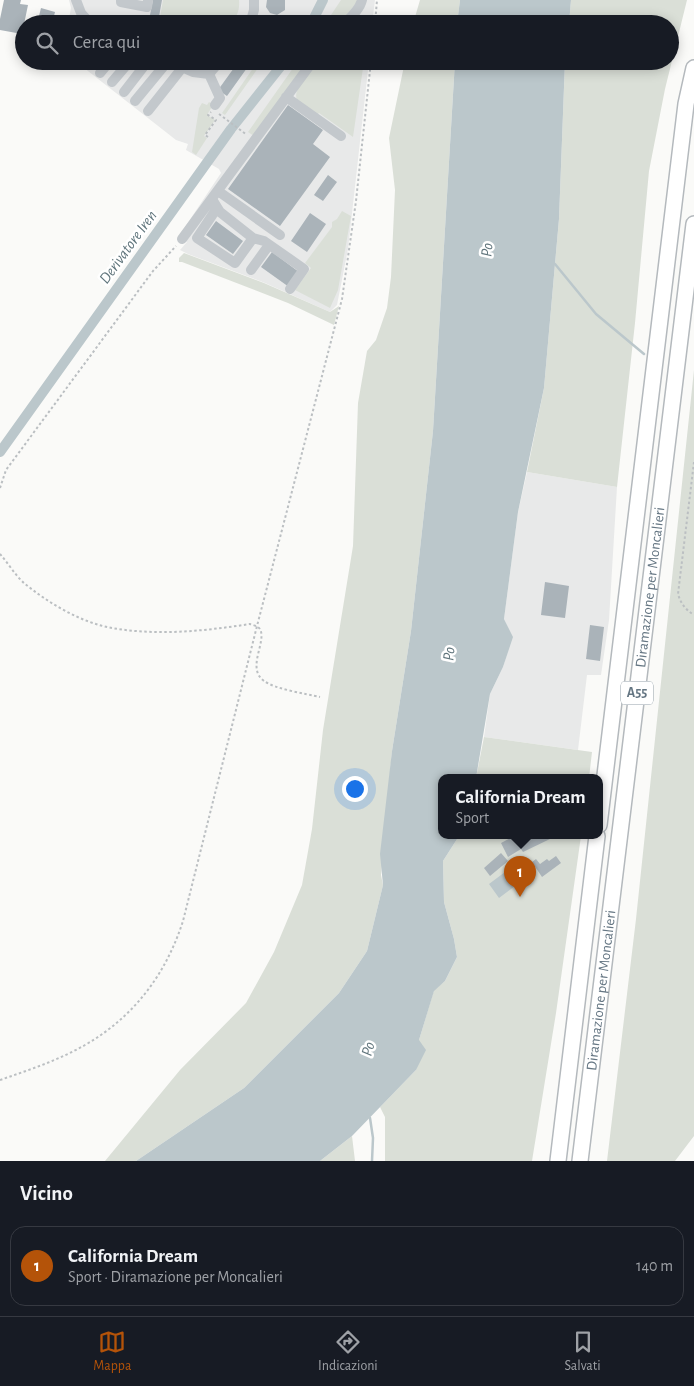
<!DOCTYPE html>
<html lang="it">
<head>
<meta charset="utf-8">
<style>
	body { margin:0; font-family:"Alegreya Sans",sans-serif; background:#242831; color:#f1f3f6 }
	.you { position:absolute; left:354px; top:788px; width:18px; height:18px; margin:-12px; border:4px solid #fff; border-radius:50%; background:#1a73e8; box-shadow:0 0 0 8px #1a73e833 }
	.badge { display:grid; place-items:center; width:32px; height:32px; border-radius:50%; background:#b45309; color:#fff; font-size:16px; font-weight:700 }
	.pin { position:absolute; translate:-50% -41px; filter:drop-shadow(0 1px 2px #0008) }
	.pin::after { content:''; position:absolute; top:26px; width:18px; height:15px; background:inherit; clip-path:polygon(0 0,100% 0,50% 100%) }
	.popup { position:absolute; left:438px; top:774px; width:165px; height:65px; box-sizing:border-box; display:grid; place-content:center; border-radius:10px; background:#171b24; filter:drop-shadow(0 1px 4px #0005); font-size:16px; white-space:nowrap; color:#9ea1a6 }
	.popup b { font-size:19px; color:#f1f3f6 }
	.popup::after { content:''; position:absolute; left:50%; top:100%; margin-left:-10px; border:10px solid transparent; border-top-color:#171b24 }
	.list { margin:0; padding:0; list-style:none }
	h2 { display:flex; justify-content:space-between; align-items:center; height:65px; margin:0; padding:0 20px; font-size:21px }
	h2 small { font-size:16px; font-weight:400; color:#9ea1a6 }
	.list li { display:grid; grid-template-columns:32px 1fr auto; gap:15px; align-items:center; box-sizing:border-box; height:80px; margin:0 10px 10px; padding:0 10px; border:1px solid #363941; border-radius:15px }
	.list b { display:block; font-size:19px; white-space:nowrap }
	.list p { margin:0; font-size:16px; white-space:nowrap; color:#9ea1a6 }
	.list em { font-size:16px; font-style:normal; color:#9ea1a6 }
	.icon { flex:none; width:28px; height:28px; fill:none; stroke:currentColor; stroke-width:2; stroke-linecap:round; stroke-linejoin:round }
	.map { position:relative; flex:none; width:694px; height:1161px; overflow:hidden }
	.search { position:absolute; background:#171b24; box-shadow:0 2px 12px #0003; left:15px; right:15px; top:15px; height:55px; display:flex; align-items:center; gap:12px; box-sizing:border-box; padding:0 18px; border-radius:28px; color:#9ea1a6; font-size:19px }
	.sheet { height:155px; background:#171b24 }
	nav { display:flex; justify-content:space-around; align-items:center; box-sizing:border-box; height:70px; border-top:1px solid #363941; background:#171b24; font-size:14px; color:#9ea1a6 }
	nav a { display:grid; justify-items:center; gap:2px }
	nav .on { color:#b45309 }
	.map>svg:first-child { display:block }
</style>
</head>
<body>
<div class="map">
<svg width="694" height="1161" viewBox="0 0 694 1161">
	<rect width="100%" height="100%" fill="#fafaf8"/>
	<path fill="#e8e9e9" d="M 69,0 L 375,0 L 372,24 L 68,24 L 71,8 Z
		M 71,61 L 369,61 L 348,249 L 337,305 L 330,312 L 265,283 L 188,254 L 180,250 L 187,242 L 179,236 L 221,173 L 219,169 L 186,150 L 188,144 L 176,140 L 79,64 Z
		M 527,472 L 617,487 L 609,620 L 601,675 L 587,675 L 578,750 L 484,737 L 490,694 L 503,667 L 512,637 L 504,619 L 518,512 Z"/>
	<path fill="#dadfd7" d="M 163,0 L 239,0 C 240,10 237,16 231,24 L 164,24 L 159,23 Z
		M 341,0 L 357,0 L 357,2 L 339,24 L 325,24 Z
		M 420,0 L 460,0 L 457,24 L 413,24 Z
		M 571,0 L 687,0 L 665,89 L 649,171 L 635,323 L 617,487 L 527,472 L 544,388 L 559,219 L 565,61 L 670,61 L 670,24 L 569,24 Z
		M 258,61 L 263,61 L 225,115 L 222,113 Z
		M 298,61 L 308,61 L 254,136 L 248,132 Z
		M 317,61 L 364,61 L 353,137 L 319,113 L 316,116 C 311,111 301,106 297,100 C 292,90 311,70 317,61 Z
		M 405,61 L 455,61 L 433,431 L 411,631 L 392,751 L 381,875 L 383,885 L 367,951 L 339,993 L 244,1088 L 136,1161 L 105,1161 L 180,1070 L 246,1003 L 274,952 L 302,885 L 312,829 L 323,730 L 353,546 L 358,403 L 367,351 L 376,340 L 387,308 L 391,277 L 395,190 L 389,138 Z
		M 209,102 L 213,105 L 207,115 L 215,120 L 204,136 L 207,138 L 196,155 L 192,152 L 199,108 L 202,103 L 207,105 Z
		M 342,211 L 351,216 L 338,290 L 330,308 L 295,290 L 311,268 L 305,263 L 332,227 L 332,222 L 337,219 Z
		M 184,253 L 264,283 L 330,312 L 339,306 L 334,325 L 288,303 L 182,262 L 179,262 L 179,258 Z
		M 694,370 L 694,1136 L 675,1161 L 607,1161 L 636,919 Z
		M 484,737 L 592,752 L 589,778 L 476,778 Z
		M 459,836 L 581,836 L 556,1013 L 532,1161 L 385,1161 L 385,1117 L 380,1107 L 416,1070 L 419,1040 L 434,990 L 445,981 L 457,957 L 454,939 L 444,902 L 443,861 Z
		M 352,1136 L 355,1161 L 320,1161 Z"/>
	<path fill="#bbc7cb" d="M 460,0 L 571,0 L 569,24 L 457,24 Z
		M 455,61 L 565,61 L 559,219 L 544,388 L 518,512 L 504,619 L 513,637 L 503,667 L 490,694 L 476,778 L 441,778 L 441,836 L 459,836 L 443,861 L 444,902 L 454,939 L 457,957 L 445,981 L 434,991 L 419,1040 L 426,1050 L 416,1070 L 352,1136 L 320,1161 L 136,1161 L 244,1088 L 339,993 L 367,951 L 383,885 L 380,854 L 392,751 L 411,631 L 433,431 Z
		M 517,863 L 527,877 L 499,898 L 489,884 Z"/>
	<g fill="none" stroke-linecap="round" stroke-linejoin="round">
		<path stroke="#bbc7cb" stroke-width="2.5" d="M 555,264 L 596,314 L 644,354
			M 370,1118 L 373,1138 L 372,1161"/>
		<path stroke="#bbc7cb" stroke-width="10" d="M 311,24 L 323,0
			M 0,452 L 231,129 L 285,61"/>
	</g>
	<path fill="#aab3b9" d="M 4,0 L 21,0 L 20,4 L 28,5 L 22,34 L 0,30 L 0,19 Z
		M 153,0 L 162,0 L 158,22 L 149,20 Z
		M 267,0 L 285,0 L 285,10 L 277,15 L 270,13 L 266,7 Z
		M 41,8 L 55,12 L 52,24 L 37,24 Z
		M 239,61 L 252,61 L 227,96 L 218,90 Z
		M 288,105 L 323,130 L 313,144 L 330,157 L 280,226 L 228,189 Z
		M 328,175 L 337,182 L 323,201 L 314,195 Z
		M 310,213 L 326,224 L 307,252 L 291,241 Z
		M 216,221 L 243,241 L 233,254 L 206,235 Z
		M 272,252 L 299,272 L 289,287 L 261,267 Z
		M 545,582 L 569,586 L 565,618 L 541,615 Z
		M 590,625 L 604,627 L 600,661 L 586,659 Z
		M 514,836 L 549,836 L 550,839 L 523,852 L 521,849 L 508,857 L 501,843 Z
		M 501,853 L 508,861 L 490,876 L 484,868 Z
		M 556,856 L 561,863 L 542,877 L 532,862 L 536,859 L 540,864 L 547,859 L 549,861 Z"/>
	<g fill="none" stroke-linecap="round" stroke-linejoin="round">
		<defs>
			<g id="highway">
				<path d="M 599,825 L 686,104 L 694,68"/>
				<path d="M 558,1161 L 597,836"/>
				<path id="s1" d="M 580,1161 L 694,224"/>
			</g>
		</defs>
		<use href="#highway" stroke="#b4b9bd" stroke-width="18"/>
		<path stroke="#bbbfc2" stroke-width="2" stroke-dasharray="2.5 2.5" stroke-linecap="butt" d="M 375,24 L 377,0
			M 219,114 L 247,135
			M 208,137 L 205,135 L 216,120 L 208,115 L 211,112
			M 694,462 L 678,594 C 681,604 685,609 694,615
			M 0,488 L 6,470 L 153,271 L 176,246
			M 0,554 C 8,563 15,575 24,583 C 48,603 82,623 112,628 C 158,636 204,631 250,624 C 253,625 258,626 260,629 C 267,642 246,668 264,681 C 275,689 306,694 320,697
			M 0,1080 C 29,1070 59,1060 85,1045 C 134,1017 166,974 183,921 L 257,626 L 342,299 L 356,201 L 371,61"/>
		<path stroke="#c3c8cc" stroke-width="10" d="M 76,0 L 81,13 L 91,24
			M 121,0 L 121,2 L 147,7 L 148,0
			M 250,24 L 254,10 L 254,0
			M 344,24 C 351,17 360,9 362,0
			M 177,65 L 193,72 L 209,74
			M 100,73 L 110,61
			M 209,74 L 220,98 L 215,105
			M 209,74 L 220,61
			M 112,82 L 130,61
			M 124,92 L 148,61
			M 286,97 L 341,136
			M 135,101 L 168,61
			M 148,111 L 182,68
			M 218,191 L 280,235
			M 212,199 L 220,212 L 253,238 L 235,263 L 197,238 L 217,208
			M 253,238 L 264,241 L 304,269 L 290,289
			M 182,239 L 313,61
			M 251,270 L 269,245"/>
		<use href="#highway" stroke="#fff" stroke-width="15"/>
	</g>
	<g text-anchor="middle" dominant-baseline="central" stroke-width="5" stroke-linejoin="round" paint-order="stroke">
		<rect fill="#fff" stroke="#939fa8" stroke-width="1" x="621" y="681.5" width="32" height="23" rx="4"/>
		<g font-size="14" font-weight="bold" fill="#657683">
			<text x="637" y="693">A55</text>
		</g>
		<g font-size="15" fill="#657683" stroke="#fff">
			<text stroke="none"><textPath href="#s1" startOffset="578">Diramazione per Moncalieri</textPath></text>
			<text stroke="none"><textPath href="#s1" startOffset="172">Diramazione per Moncalieri</textPath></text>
		</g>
		<g font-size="16" font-style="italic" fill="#60757c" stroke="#fff">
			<text transform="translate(128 247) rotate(-54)">Derivatore Iren</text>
			<text transform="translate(487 250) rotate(-85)">Po</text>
			<text transform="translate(449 654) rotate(-85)">Po</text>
			<text transform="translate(368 1049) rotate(-74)">Po</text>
		</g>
	</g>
</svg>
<div class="you"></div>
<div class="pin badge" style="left:520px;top:897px">1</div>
<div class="popup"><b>California Dream</b>Sport</div>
<div class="search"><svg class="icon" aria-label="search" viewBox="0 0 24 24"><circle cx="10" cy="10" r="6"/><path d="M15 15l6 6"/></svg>Cerca qui</div>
</div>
<section class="sheet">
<h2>Vicino<small></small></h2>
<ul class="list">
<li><span class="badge">1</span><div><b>California Dream</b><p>Sport · Diramazione per Moncalieri</p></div><em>140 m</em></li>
</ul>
</section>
<nav>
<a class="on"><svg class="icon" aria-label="map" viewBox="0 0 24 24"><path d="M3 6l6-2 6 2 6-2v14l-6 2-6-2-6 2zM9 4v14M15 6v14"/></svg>Mappa</a>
<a><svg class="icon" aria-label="directions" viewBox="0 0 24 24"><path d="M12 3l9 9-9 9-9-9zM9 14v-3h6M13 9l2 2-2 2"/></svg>Indicazioni</a>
<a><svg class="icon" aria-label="saved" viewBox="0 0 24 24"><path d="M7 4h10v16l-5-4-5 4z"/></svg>Salvati</a>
</nav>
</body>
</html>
